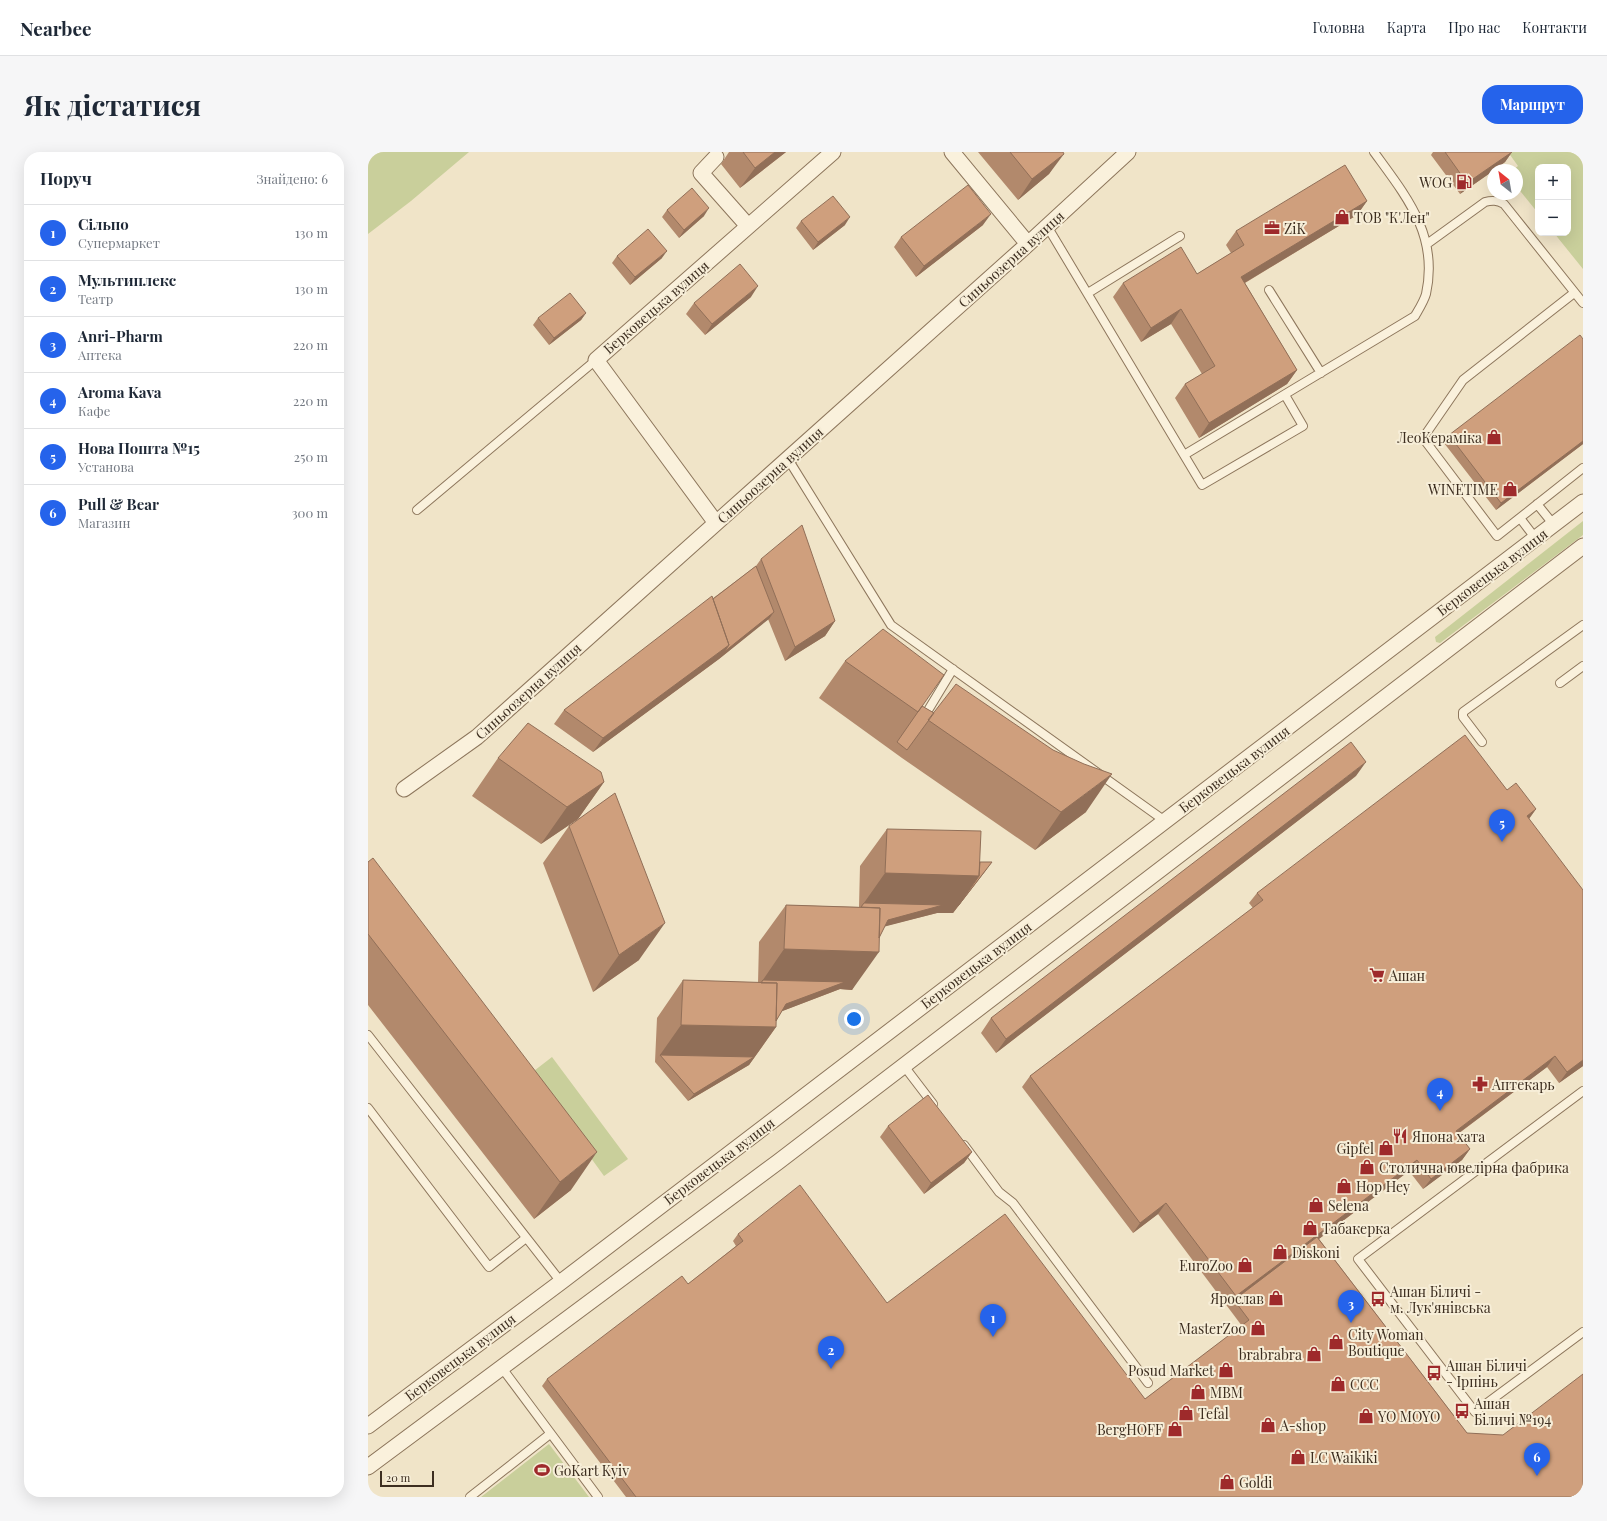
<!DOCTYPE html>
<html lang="uk">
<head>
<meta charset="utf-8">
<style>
	body { margin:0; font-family:"Playfair Display",serif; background:#f6f6f7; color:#1f2937 }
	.controls { position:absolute; right:12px; top:12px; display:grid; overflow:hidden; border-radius:8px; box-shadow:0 4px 16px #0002 }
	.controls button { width:36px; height:36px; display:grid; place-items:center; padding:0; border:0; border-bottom:1px solid #e0e1e3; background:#fff; color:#1f2937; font:20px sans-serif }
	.compass { position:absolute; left:1119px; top:12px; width:36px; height:36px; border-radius:50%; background:#fff; box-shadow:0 4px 16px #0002; rotate:329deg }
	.scale { position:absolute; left:12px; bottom:10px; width:54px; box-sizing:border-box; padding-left:4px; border:2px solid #3d2e20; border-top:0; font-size:11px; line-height:14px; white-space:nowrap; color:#3d2e20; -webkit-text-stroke:3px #f7eed8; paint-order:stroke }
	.you { position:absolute; left:486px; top:867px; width:14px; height:14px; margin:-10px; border:3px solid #fff; border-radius:50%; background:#1a73e8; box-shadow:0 0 0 6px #1a73e833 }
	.badge { display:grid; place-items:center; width:26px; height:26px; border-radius:50%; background:#2563eb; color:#fff; font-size:13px; font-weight:700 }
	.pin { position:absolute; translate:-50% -33px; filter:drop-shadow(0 1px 2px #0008) }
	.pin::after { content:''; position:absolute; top:21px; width:14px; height:12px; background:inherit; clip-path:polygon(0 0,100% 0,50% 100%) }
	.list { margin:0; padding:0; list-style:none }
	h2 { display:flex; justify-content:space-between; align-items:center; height:52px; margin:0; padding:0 16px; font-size:17px }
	h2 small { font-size:13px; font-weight:400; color:#747a83 }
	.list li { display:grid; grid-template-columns:26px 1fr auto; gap:12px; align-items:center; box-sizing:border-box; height:56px; padding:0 16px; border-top:1px solid #e0e1e3 }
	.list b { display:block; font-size:15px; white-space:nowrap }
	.list p { margin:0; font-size:13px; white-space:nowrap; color:#747a83 }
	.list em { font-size:13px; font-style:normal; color:#747a83 }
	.map { position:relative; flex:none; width:1215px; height:1345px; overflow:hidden; border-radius:16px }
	header { display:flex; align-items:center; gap:24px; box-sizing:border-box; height:56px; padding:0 20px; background:#fff; border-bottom:1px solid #e0e1e3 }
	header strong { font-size:19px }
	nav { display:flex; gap:22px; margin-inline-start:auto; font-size:14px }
	.intro { display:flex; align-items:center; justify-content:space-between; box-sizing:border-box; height:96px; padding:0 24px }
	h1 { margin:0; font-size:28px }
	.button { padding:10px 18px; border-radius:16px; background:#2563eb; color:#fff; font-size:14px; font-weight:700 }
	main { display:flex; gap:24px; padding:0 24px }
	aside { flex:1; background:#fff; border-radius:16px; box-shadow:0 4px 16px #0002 }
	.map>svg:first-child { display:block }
</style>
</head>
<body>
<header>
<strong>Nearbee</strong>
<nav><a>Головна</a><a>Карта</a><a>Про нас</a><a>Контакти</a></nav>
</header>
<div class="intro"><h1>Як дістатися</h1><a class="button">Маршрут</a></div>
<main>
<aside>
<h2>Поруч<small>Знайдено: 6</small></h2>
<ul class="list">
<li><span class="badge">1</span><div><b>Сільпо</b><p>Супермаркет</p></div><em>130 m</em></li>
<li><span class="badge">2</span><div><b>Мультиплекс</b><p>Театр</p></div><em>130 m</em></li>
<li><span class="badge">3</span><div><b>Anri-Pharm</b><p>Аптека</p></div><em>220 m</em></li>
<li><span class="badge">4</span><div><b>Aroma Kava</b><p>Кафе</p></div><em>220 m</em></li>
<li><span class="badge">5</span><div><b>Нова Пошта №15</b><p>Установа</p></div><em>250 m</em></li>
<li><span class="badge">6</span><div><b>Pull &amp; Bear</b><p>Магазин</p></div><em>300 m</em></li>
</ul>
</aside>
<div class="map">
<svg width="1215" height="1345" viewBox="0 0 1215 1345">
	<rect width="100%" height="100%" fill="#f0e4c8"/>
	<path fill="#c9cf9b" d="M 0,0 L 101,0 L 43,49 L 0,82 Z
		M 1140,0 L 1215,0 L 1215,117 L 1186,81 L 1200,81 L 1200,15 L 1170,15 L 1170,61 L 1149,35 L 1149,18 L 1145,18 L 1150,14 Z
		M 1215,369 L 1215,383 L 1072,491 L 1068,490 L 1067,485 Z
		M 184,905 L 260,1007 L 236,1024 L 162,922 Z
		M 181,1292 L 221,1345 L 113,1345 Z"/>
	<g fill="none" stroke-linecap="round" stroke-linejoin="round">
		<defs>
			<path id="service" d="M 679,74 L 816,303 L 1047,164 C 1051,157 1056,149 1058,142 C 1071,83 1038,44 1006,0
				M 1059,92 L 1117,50 C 1124,48 1129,48 1136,52 L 1215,151
				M 901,138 L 953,221
				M 720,141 L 812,84
				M 1206,141 L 1095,228 L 1055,286 L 1129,384 L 1215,316
				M 816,303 L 834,333 L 935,274 L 917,243
				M 420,307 L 523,473 L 797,669
				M 1169,352 L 1186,373
				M 49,358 L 228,208
				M 1152,366 L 1168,387
				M 1192,531 L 1215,514
				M 556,565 L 585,517
				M 1114,590 L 1095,565 L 1095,560 L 1215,473
				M 0,883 L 193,1130
				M 536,914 L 565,952
				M 1215,939 L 990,1107 L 1107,1260 L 1215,1180
				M 0,956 L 121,1115 L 158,1086
				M 596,993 L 631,1040 L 645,1051 L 780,1231
				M 134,1216 L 230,1345
				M 102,1345 L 182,1282"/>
			<path id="minor" d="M 584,0 L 660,92
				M 348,5 L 333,21 L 380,74
				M 348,371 L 228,208 L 465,0
				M 36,637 L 109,585 L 660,92 L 760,0
				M 0,1274 L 193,1130 L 1215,350
				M 0,1315 L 410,1010 L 1215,394"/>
		</defs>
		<use href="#service" stroke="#8d765c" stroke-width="10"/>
		<use href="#minor" stroke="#8d765c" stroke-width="17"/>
		<use href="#service" stroke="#faf1dc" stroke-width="8"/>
		<use href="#minor" stroke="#faf1dc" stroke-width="15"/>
	</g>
	<path fill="#b2896c" d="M 361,0 L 418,0 L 372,36 L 353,12 Z
		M 610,0 L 695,0 L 681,22 L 650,48 Z
		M 1065,0 L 1144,0 L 1137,10 L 1126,18 L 1125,18 L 1125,19 L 1092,42 L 1063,3 Z
		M 999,49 L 989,63 L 877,131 L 929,218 L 919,232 L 831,286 L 807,246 L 817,232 L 834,222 L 803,172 L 773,190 L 745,145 L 755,131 L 829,122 L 863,101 L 858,93 L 868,79 Z
		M 299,58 L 336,64 L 311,86 L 294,65 Z
		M 433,69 L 477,73 L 445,98 L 428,76 Z
		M 615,73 L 548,125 L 526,95 L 533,85 Z
		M 249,104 L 294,106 L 262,133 L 244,111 Z
		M 383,145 L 337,183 L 318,162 L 326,151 Z
		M 218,161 L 213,168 L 181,193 L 165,173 L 170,166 Z
		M 1215,187 L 1215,292 L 1128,358 L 1076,291 L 1081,283 Z
		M 393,407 L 467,469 L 457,484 L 417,509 L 400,467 L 351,507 L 225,600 L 186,572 L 196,558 L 388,414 Z
		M 477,509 L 554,554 L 566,561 L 685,598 L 718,660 L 667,698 L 534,606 L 451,546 Z
		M 130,606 L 236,630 L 210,667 L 173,692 L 104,644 Z
		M 988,624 L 628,901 L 613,881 L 623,866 Z
		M 1139,638 L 1168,657 L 1161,667 L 1215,914 L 1191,931 L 1179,915 L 1090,982 L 1102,997 L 1094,1008 L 1055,1037 L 1041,1019 L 951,1087 L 1099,1281 L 1215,1345 L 258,1345 L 174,1234 L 179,1227 L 320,1132 L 368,1094 L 365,1089 L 370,1082 L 519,1151 L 777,1247 L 874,1174 L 790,1062 L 765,1081 L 654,935 L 662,924 L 885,756 L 881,751 L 889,741 Z
		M 201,674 L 271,808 L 225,840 L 175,711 Z
		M 519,677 L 612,710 L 619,717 L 585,761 L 569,761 L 517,774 L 484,838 L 472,837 L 414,859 L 408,869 L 408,875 L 381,913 L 320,949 L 287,910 L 289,866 L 315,828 L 390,831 L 391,790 L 418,753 L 491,755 L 492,714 Z
		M 0,710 L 203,1038 L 166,1067 L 0,853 Z
		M 520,974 L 604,1000 L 596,1011 L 556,1042 L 512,985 Z"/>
	<path fill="#916f58" d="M 407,0 L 418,0 L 372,36 L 387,16 Z
		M 1144,0 L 1137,10 L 1126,18 L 1125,18 L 1125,19 L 1092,42 L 1099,31 Z
		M 696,2 L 681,22 L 650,48 L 664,27 Z
		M 999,49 L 989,63 L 863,139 L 873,125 Z
		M 341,56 L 336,64 L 311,86 L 316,78 Z
		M 623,62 L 615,73 L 548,125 L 556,114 Z
		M 482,65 L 477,73 L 445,98 L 450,90 Z
		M 299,99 L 294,106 L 262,133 L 267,125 Z
		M 390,134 L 383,145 L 337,183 L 344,172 Z
		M 813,157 L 803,172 L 773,190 L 783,176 Z
		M 218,161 L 213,168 L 181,193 L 186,186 Z
		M 929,218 L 919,232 L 831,286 L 841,271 Z
		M 1215,289 L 1215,292 L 1128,358 L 1133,351 Z
		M 406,460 L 401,467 L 351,507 L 225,600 L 235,586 Z
		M 467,469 L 457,484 L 417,509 L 427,495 Z
		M 998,610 L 988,624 L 628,901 L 638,887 Z
		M 744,622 L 718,660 L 667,698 L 693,660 Z
		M 236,630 L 210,667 L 173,692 L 199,655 Z
		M 1168,657 L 1160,668 L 1159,664 Z
		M 624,710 L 585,761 L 569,761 L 515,775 L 491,758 L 517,721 Z
		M 297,771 L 271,808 L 225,840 L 251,803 Z
		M 416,797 L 511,800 L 484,838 L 472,837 L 412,860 L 390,835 Z
		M 313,873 L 408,875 L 381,913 L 320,949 L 326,942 L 292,903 L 287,910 Z
		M 1187,904 L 1179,915 L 1080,989 L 1088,979 Z
		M 1215,908 L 1215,914 L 1191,931 L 1199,920 Z
		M 1102,997 L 1094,1008 L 1055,1037 L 1063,1027 Z
		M 229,1000 L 203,1038 L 166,1067 L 192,1030 Z
		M 604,1000 L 596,1011 L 556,1042 L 563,1031 Z
		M 1049,1008 L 1041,1019 L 867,1150 L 866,1148 L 868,1144 Z
		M 798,1051 L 790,1062 L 765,1081 L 772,1071 Z"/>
	<path fill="#cf9f7d" stroke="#916f58" d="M 375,0 L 407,0 L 387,16 Z
		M 642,0 L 695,0 L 696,2 L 664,27 Z
		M 1077,0 L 1144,0 L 1099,31 Z
		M 977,13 L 999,49 L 873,125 L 929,218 L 841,271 L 817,232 L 847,214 L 813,157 L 783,176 L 755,131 L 813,95 L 829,122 L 876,93 L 868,79 Z
		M 600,33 L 623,62 L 556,114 L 533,85 Z
		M 324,36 L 341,56 L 316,78 L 299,58 Z
		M 465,44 L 482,65 L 450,90 L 433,69 Z
		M 280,77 L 299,99 L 267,125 L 249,104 Z
		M 372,112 L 390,134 L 344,172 L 326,151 Z
		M 202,141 L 218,161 L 186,186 L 170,166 Z
		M 1212,183 L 1215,187 L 1215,289 L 1133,351 L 1081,283 Z
		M 434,373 L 467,469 L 427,495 L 393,407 Z
		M 388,414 L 406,460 L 356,500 L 361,493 L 345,447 Z
		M 344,444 L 361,493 L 235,586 L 196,558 Z
		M 515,477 L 576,523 L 550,560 L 477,509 Z
		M 588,532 L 685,598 L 716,612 L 744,622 L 693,660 L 560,568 Z
		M 554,554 L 566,561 L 539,598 L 529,590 Z
		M 160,571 L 233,620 L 236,630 L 199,655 L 130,606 Z
		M 1097,583 L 1139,638 L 1148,631 L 1168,657 L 1159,664 L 1215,738 L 1215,908 L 1199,920 L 1187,904 L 1088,979 L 1102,997 L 1063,1027 L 1049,1008 L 868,1144 L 798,1051 L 772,1071 L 662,924 L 895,748 L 889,741 Z
		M 983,590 L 998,610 L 638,887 L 623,866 Z
		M 247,641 L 297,771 L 251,803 L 201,674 Z
		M 519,677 L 613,679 L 611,724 L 517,721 Z
		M 5,706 L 229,1000 L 192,1030 L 0,782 L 0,710 Z
		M 612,710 L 624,710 L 590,754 L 611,724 Z
		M 496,751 L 575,753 L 520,768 L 511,786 L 512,756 L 493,755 Z
		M 418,753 L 512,756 L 511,800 L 416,797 Z
		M 315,828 L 409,831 L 408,875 L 313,873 Z
		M 395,828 L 477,830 L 418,852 L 408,869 L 409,831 L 393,831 Z
		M 292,903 L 386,905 L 326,942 Z
		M 560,943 L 604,1000 L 563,1031 L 520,974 Z
		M 432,1033 L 519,1151 L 637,1062 L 777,1247 L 881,1168 L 866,1148 L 949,1085 L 1099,1281 L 1135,1283 L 1215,1222 L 1215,1345 L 268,1345 L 179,1227 L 314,1124 L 320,1132 L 375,1089 L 370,1082 Z"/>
	<defs>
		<symbol id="fuel-bare" viewBox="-9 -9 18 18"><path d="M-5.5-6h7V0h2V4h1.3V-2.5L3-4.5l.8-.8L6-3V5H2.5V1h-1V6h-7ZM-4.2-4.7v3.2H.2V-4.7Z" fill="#9e2a2b" stroke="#f7eed8" stroke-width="2.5" paint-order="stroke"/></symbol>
		<symbol id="shop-bare" viewBox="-9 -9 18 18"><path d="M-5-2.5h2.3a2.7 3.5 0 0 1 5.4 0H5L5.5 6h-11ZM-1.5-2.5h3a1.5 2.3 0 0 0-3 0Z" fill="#9e2a2b" stroke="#f7eed8" stroke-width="2.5" paint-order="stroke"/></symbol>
		<symbol id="office-bare" viewBox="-9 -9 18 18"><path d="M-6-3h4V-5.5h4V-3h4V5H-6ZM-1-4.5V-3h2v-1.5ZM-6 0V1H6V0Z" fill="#9e2a2b" stroke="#f7eed8" stroke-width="2.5" paint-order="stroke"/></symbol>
		<symbol id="supermarket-bare" viewBox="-9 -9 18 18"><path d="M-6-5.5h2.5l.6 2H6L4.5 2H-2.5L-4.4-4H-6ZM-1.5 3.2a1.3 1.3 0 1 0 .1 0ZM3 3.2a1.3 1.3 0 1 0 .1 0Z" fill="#9e2a2b" stroke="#f7eed8" stroke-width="2.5" paint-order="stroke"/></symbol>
		<symbol id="pharmacy-bare" viewBox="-9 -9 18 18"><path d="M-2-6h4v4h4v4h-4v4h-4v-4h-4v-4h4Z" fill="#9e2a2b" stroke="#f7eed8" stroke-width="2.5" paint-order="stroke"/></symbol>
		<symbol id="restaurant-bare" viewBox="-9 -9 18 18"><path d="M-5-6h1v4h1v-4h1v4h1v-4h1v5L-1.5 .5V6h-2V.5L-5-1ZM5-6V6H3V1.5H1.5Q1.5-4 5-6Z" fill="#9e2a2b" stroke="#f7eed8" stroke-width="2.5" paint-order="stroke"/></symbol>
		<symbol id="bus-bare" viewBox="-9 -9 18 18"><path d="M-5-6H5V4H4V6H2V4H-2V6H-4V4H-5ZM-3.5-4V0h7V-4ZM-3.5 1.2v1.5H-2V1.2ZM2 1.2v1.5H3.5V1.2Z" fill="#9e2a2b" stroke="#f7eed8" stroke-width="2.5" paint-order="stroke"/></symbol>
		<symbol id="stadium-bare" viewBox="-9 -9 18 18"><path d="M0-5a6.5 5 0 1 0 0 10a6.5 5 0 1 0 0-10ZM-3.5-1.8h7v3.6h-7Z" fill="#9e2a2b" stroke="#f7eed8" stroke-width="2.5" paint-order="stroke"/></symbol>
	</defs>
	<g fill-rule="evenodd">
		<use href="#fuel-bare" x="1085" y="19" width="22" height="22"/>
		<use href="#shop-bare" x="963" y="54" width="22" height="22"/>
		<use href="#office-bare" x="893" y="65" width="22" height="22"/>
		<use href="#shop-bare" x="1115" y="274" width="22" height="22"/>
		<use href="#shop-bare" x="1131" y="326" width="22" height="22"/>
		<use href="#supermarket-bare" x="998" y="812" width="22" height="22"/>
		<use href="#pharmacy-bare" x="1101" y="921" width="22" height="22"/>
		<use href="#restaurant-bare" x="1021" y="973" width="22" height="22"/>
		<use href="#shop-bare" x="1007" y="985" width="22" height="22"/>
		<use href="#shop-bare" x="988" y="1004" width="22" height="22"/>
		<use href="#shop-bare" x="965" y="1023" width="22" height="22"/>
		<use href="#shop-bare" x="937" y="1042" width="22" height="22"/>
		<use href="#shop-bare" x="931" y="1065" width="22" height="22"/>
		<use href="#shop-bare" x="901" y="1089" width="22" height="22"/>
		<use href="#shop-bare" x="866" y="1102" width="22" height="22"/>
		<use href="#shop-bare" x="897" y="1135" width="22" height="22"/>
		<use href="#bus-bare" x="999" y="1136" width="22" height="22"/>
		<use href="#shop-bare" x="879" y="1165" width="22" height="22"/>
		<use href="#shop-bare" x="957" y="1179" width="22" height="22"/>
		<use href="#shop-bare" x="935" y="1191" width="22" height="22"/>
		<use href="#shop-bare" x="847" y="1207" width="22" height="22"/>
		<use href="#bus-bare" x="1055" y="1210" width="22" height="22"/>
		<use href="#shop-bare" x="959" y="1221" width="22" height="22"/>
		<use href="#shop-bare" x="819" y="1229" width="22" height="22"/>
		<use href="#bus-bare" x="1083" y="1248" width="22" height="22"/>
		<use href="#shop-bare" x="807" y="1250" width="22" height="22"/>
		<use href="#shop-bare" x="987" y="1253" width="22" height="22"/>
		<use href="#shop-bare" x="889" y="1262" width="22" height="22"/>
		<use href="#shop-bare" x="796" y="1266" width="22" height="22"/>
		<use href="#shop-bare" x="919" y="1294" width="22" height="22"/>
		<use href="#stadium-bare" x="163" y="1307" width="22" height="22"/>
		<use href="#shop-bare" x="848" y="1319" width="22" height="22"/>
	</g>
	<g text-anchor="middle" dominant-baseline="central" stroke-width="4" stroke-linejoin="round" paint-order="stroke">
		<g font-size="14" fill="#3d2e20" stroke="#f7eed8" text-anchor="start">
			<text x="1084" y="30" text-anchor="end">WOG</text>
			<text x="986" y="65">ТОВ "К'Лен"</text>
			<text x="916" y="76">ZiK</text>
			<text x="1114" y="285" text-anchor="end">ЛеоКераміка</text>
			<text x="1130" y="337" text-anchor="end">WINETIME</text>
			<text x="1021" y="823">Ашан</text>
			<text x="1124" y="932">Аптекарь</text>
			<text x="1044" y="984">Япона хата</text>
			<text x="1006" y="996" text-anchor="end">Gipfel</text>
			<text x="1011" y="1015">Столична ювелірна фабрика</text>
			<text x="988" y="1034">Hop Hey</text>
			<text x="960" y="1053">Selena</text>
			<text x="954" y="1076">Табакерка</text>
			<text x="924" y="1100">Diskoni</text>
			<text x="865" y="1113" text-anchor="end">EuroZoo</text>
			<text x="1022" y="1139">Ашан Біличі -<tspan x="1022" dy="16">м. Лук'янівська</tspan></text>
			<text x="896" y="1146" text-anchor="end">Ярослав</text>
			<text x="878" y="1176" text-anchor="end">MasterZoo</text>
			<text x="980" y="1182">City Woman<tspan x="980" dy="16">Boutique</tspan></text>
			<text x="934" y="1202" text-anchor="end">brabrabra</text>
			<text x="1078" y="1213">Ашан Біличі<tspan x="1078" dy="16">- Ірпінь</tspan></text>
			<text x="846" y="1218" text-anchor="end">Posud Market</text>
			<text x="982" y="1232">ССС</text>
			<text x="842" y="1240">MBM</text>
			<text x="1106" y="1251">Ашан<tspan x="1106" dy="16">Біличі №194</tspan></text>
			<text x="830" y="1261">Tefal</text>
			<text x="1010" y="1264">YO MOYO</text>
			<text x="912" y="1273">A-shop</text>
			<text x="795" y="1277" text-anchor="end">BergHOFF</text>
			<text x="942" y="1305">LC Waikiki</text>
			<text x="186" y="1318">GoKart Kyiv</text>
			<text x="871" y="1330">Goldi</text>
		</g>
		<g font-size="14" fill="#3d2e20" stroke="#f7eed8">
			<text transform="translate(643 107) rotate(-42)">Синьоозерна вулиця</text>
			<text transform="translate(288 155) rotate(-41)">Берковецька вулиця</text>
			<text transform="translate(402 323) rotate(-42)">Синьоозерна вулиця</text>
			<text transform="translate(1124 420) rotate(-37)">Берковецька вулиця</text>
			<text transform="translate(160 539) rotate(-42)">Синьоозерна вулиця</text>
			<text transform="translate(866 617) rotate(-37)">Берковецька вулиця</text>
			<text transform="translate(608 813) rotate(-37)">Берковецька вулиця</text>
			<text transform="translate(351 1009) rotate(-37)">Берковецька вулиця</text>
			<text transform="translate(92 1205) rotate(-37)">Берковецька вулиця</text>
		</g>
	</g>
</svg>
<div class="controls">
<button>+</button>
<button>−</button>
</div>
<svg class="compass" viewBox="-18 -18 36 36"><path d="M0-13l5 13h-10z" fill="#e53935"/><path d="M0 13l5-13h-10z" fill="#747a83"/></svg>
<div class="scale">20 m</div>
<div class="you"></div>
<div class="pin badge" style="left:625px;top:1185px">1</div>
<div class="pin badge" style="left:463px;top:1217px">2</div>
<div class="pin badge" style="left:983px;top:1171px">3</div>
<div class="pin badge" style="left:1072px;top:959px">4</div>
<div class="pin badge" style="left:1134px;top:690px">5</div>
<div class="pin badge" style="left:1169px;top:1324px">6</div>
</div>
</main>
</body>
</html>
